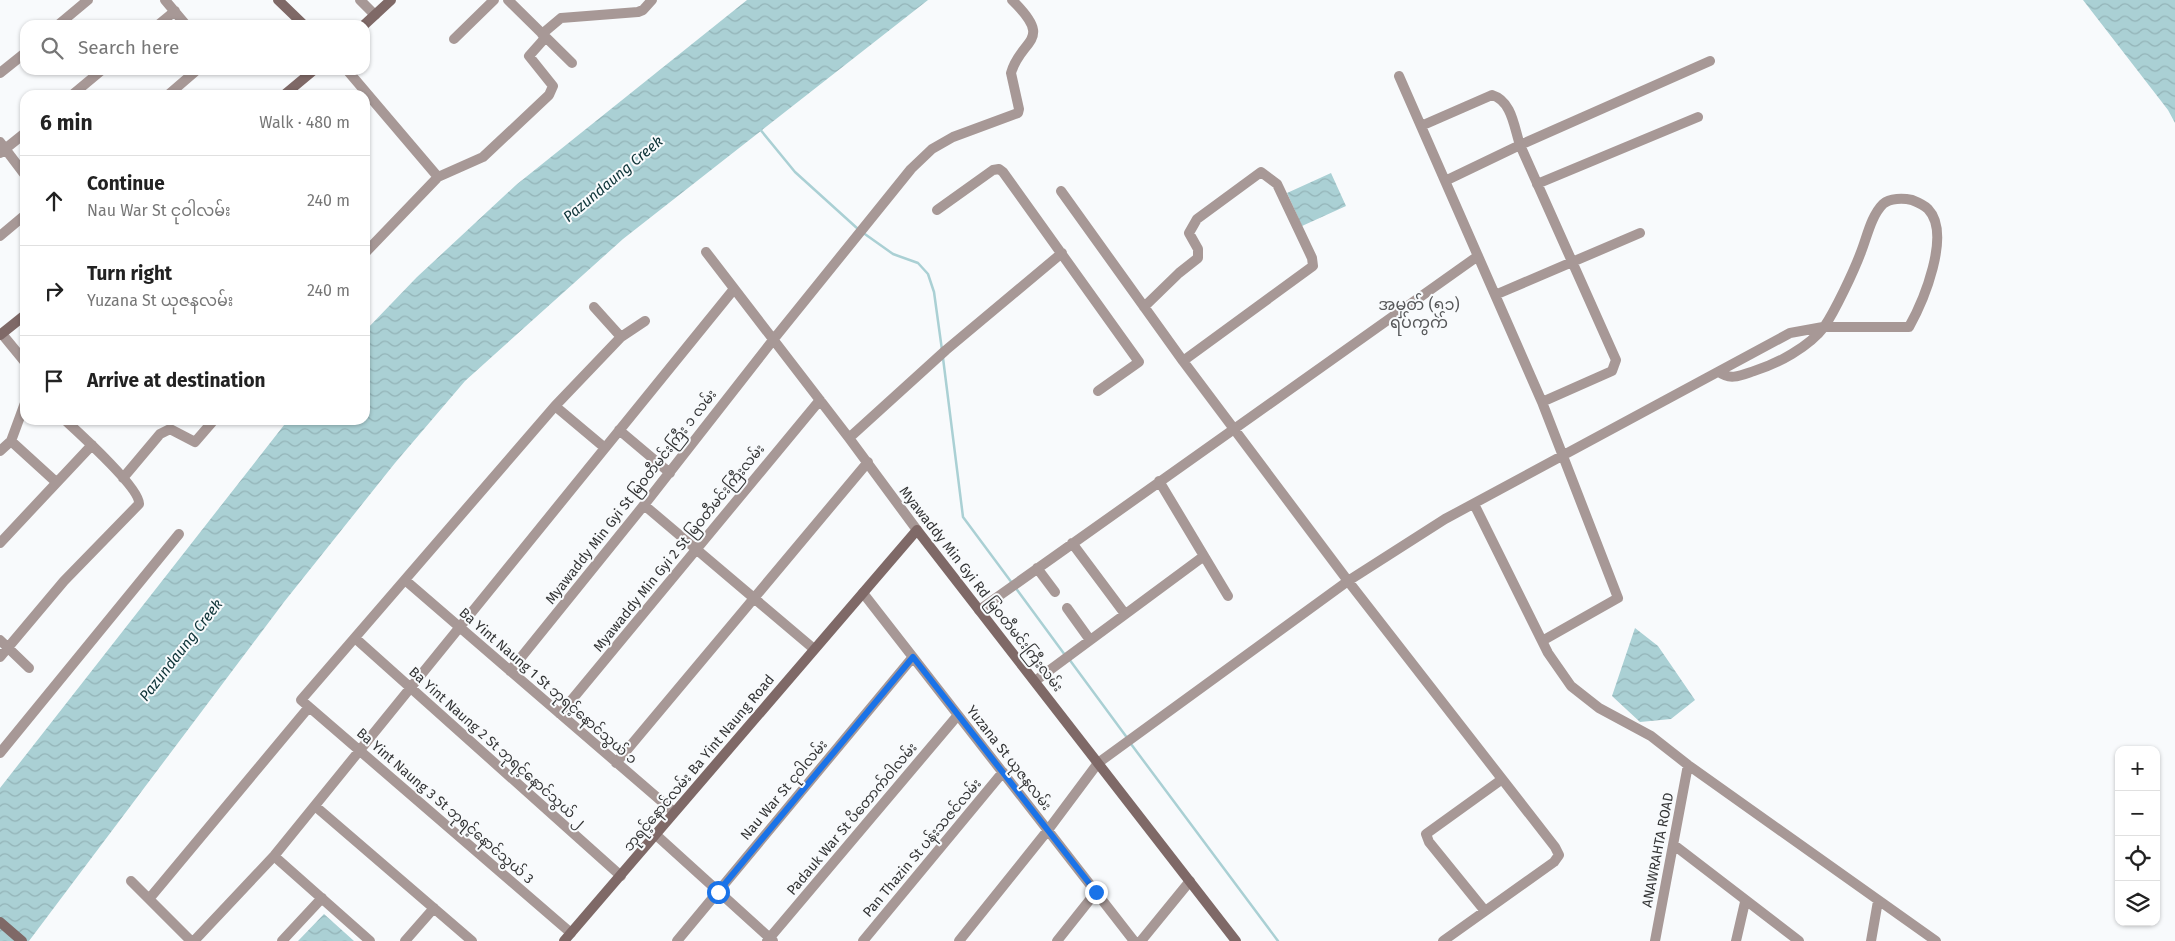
<!DOCTYPE html>
<html lang="en">
<head>
<meta charset="utf-8">
<style>
	body { margin:0; font-family:"Fira Sans","Noto Sans Myanmar",sans-serif; background:#f6f6f6; color:#222 }
	.controls { position:absolute; right:15px; bottom:15px; display:grid; overflow:hidden; border-radius:10px; box-shadow:0 1px 4px #0004 }
	.controls button { width:45px; height:45px; display:grid; place-items:center; padding:0; border:0; border-bottom:1px solid #e0e0e0; background:#fff; color:#222; font:25px sans-serif }
	.stop { position:absolute; width:15px; height:15px; margin:-11px; border:4px solid #1a73e8; border-radius:50%; background:#fff }
	.stop.end { background:#1a73e8; border-color:#fff; box-shadow:0 1px 5px #0008 }
	.list { margin:0; padding:0; list-style:none }
	h2 { display:flex; justify-content:space-between; align-items:center; height:65px; margin:0; padding:0 20px; font-size:21px }
	h2 small { font-size:16px; font-weight:400; color:#767676 }
	.list li { display:grid; grid-template-columns:32px 1fr auto; gap:15px; align-items:center; box-sizing:border-box; height:90px; padding:0 20px; border-top:1px solid #e0e0e0 }
	.list b { display:block; font-size:19px; white-space:nowrap }
	.list p { margin:0; font-size:16px; white-space:nowrap; color:#767676 }
	.list em { font-size:16px; font-style:normal; color:#767676 }
	.icon { flex:none; width:28px; height:28px; fill:none; stroke:currentColor; stroke-width:2; stroke-linecap:round; stroke-linejoin:round }
	.map { position:relative; flex:none; width:2175px; height:941px; overflow:hidden }
	.search { position:absolute; background:#fff; box-shadow:0 1px 4px #0004; left:20px; top:20px; width:350px; height:55px; display:flex; align-items:center; gap:12px; box-sizing:border-box; padding:0 18px; border-radius:15px; color:#767676; font-size:19px }
	.panel { position:absolute; background:#fff; box-shadow:0 1px 4px #0004; left:20px; top:90px; width:350px; height:335px; border-radius:15px }
	.map>svg:first-child { display:block }
</style>
</head>
<body>
<div class="map">
<svg width="2175" height="941" viewBox="0 0 2175 941">
	<defs>
		<pattern id="water-waves" width="16" height="10" patternUnits="userSpaceOnUse" patternTransform="scale(1.25)"><rect width="16" height="10" fill="#aad0d4"/><path d="M0 5q4-4 8 0t8 0" fill="none" stroke="#93b3b7"/></pattern>
	</defs>
	<rect width="100%" height="100%" fill="#f8fafc"/>
	<path fill="url(#water-waves)" d="M 747,0 L 928,0 L 623,239 L 465,381 L 395,463 L 284,602 L 29,941 L 0,941 L 0,788 L 288,420 L 365,420 L 365,331 L 417,277 L 516,185 Z
		M 2083,0 L 2175,0 L 2175,123 L 2168,110 Z
		M 1331,173 L 1346,206 L 1302,226 L 1287,193 Z
		M 1635,628 L 1658,646 L 1695,700 L 1671,719 L 1640,722 L 1612,696 Z
		M 324,914 L 354,941 L 298,941 Z"/>
	<g fill="none" stroke-linecap="round" stroke-linejoin="round">
		<path stroke="#aad0d4" stroke-width="2.5" d="M 759,128 L 795,172 L 858,229
			M 862,232 L 893,254 L 918,263 L 928,274 L 934,292 L 942,350
			M 943,358 L 963,517 L 1012,583
			M 1015,587 L 1065,655
			M 1069,659 L 1128,739
			M 1131,744 L 1278,941"/>
		<path stroke="#a79896" stroke-width="10" d="M 165,0 L 186,25
			M 360,0 L 375,15
			M 508,0 L 572,63
			M 58,25 L 88,0
			M 158,25 L 175,11
			M 542,34 L 561,18 L 638,12 L 643,10 L 652,0
			M 454,39 L 494,0
			M 347,70 L 438,177
			M 0,73 L 25,53
			M 1399,76 L 1542,402 L 1618,598 L 1542,641
			M 72,95 L 102,70
			M 168,95 L 197,70
			M 1421,126 L 1492,95 C 1512,101 1514,127 1520,145 L 1710,61
			M 0,142 L 25,175
			M 0,153 L 25,133
			M 1445,181 L 1520,145 L 1616,360 L 1612,371 L 1542,402
			M 1537,184 L 1698,117
			M 1061,191 L 1183,361 L 1313,266 L 1312,258 L 1277,184 L 1261,172 L 1197,219 L 1189,233 L 1198,249 L 1198,258 L 1179,273 L 1144,307
			M 937,210 L 993,170 L 999,169 L 1003,172 L 1139,362 L 1098,391
			M 0,236 L 25,215
			M 706,252 L 849,438 L 917,530
			M 365,253 L 438,177 L 483,157 L 549,95 L 553,86 L 529,56 L 545,38
			M 1495,295 L 1640,233
			M 594,307 L 621,337
			M 2,334 L 25,362
			M 1183,361 L 1348,581 L 1555,847 L 1559,855 L 1554,862 L 1443,941
			M 555,406 L 621,337 L 645,321
			M 619,430 L 670,473
			M 849,438 L 946,350 L 1062,253
			M 11,441 L 56,482
			M 0,451 L 11,441 L 25,403
			M 123,478 L 160,434 L 170,429 L 195,442 L 214,420
			M 1159,481 L 1228,596
			M 1474,504 L 1548,653 L 1571,686 L 1599,708 L 1651,736 L 1688,765 L 1936,941
			M 644,505 L 814,649
			M 0,543 L 92,445
			M 1072,543 L 1125,614
			M 1037,568 L 1055,592
			M 405,580 L 674,812
			M 863,593 L 1134,941
			M 1067,608 L 1090,640
			M 979,610 L 1478,256
			M 355,638 L 621,876
			M 0,640 L 29,668
			M 0,657 L 64,581 L 139,504 C 141,489 78,432 65,420
			M 510,671 L 644,505 L 773,340 L 911,169 L 932,149 L 953,137 L 1018,113 L 1019,109 L 1011,73 C 1021,38 1055,42 1012,0
			M 1035,681 L 1204,556
			M 560,714 L 820,400
			M 0,753 L 179,534
			M 616,763 L 868,462
			M 315,806 L 472,941
			M 655,834 L 773,941
			M 1674,845 L 1799,941
			M 274,856 L 370,941
			M 131,881 L 191,941
			M 149,899 L 309,707
			M 1485,911 L 1429,842 L 1426,834 L 1501,780
			M 571,933 L 301,700 L 555,406 L 605,448
			M 194,941 L 274,856 L 734,289
			M 282,941 L 322,898
			M 405,941 L 434,908
			M 677,941 L 913,657
			M 767,941 L 958,715
			M 863,941 L 1003,772
			M 959,941 L 1048,830 L 1098,763 L 1348,581 L 1445,519 L 1790,333 L 1823,327 L 1909,327 C 1923,302 1952,234 1928,209 C 1924,205 1917,202 1912,200 C 1903,198 1890,198 1883,204 C 1871,216 1867,237 1861,252 C 1854,271 1835,311 1824,327 C 1809,347 1777,364 1754,371 C 1742,375 1730,381 1719,372
			M 1057,941 L 1096,892
			M 1141,941 L 1190,881
			M 1655,941 L 1688,765
			M 1736,941 L 1745,902
			M 1871,941 L 1878,901"/>
		<path stroke="#7f6967" stroke-width="10" d="M 278,0 L 304,25
			M 364,25 L 391,0
			M 284,95 L 314,70
			M 0,335 L 25,315
			M 0,922 L 22,941
			M 564,941 L 917,530 L 1236,941"/>
	</g>
	<g fill="none" stroke-linecap="round" stroke-linejoin="round">
		<path stroke="#1a73e8" stroke-width="6" d="M 718,892 L 913,657 L 1096,892"/>
	</g>
	<g text-anchor="middle" dominant-baseline="central" stroke-width="4" stroke-linejoin="round" paint-order="stroke">
		<g font-size="14" fill="#333435" stroke="#f8fafc">
			<text transform="translate(631 497) rotate(-52)">Myawaddy Min Gyi St မြဝတီမင်းကြီး ၁ လမ်း</text>
			<text transform="translate(679 548) rotate(-51)">Myawaddy Min Gyi 2 St မြဝတီမင်းကြီးလမ်း</text>
			<text transform="translate(981 589) rotate(52)">Myawaddy Min Gyi Rd မြဝတီမင်းကြီးလမ်း</text>
			<text transform="translate(548 686) rotate(41)">Ba Yint Naung 1 St ဘုရင့်နောင်သွယ် ၁</text>
			<text transform="translate(497 747) rotate(42)">Ba Yint Naung 2 St ဘုရင့်နောင်သွယ် ၂</text>
			<text transform="translate(1009 758) rotate(52)">Yuzana St ယုဇနလမ်း</text>
			<text transform="translate(699 763) rotate(-50)">ဘုရင့်နောင်လမ်း Ba Yint Naung Road</text>
			<text transform="translate(784 790) rotate(-50)">Nau War St ငုဝါလမ်း</text>
			<text transform="translate(445 806) rotate(41)">Ba Yint Naung 3 St ဘုရင့်နောင်သွယ် 3</text>
			<text transform="translate(852 819) rotate(-50)">Padauk War St ပိတောက်ဝါလမ်း</text>
			<text transform="translate(922 848) rotate(-50)">Pan Thazin St ပန်းသဇင်လမ်း</text>
			<text transform="translate(1658 850) rotate(-79)">ANAWRAHTA ROAD</text>
		</g>
		<g font-size="15" font-style="italic" fill="#0d3337" stroke="#f8fafc">
			<text transform="translate(613 179) rotate(-40)">Pazundaung Creek</text>
			<text transform="translate(181 650) rotate(-52)">Pazundaung Creek</text>
		</g>
		<g font-size="16" fill="#565759" stroke="#f8fafc">
			<text x="1419" y="304">အမှတ် (၅၁)<tspan x="1419" dy="18">ရပ်ကွက်</tspan></text>
		</g>
	</g>
</svg>
<div class="controls">
<button>+</button>
<button>−</button>
<button><svg class="icon" aria-label="locate" viewBox="0 0 24 24"><circle cx="12" cy="12" r="6"/><path d="M12 2v4M12 18v4M2 12h4M18 12h4"/></svg></button>
<button><svg class="icon" aria-label="layers" viewBox="0 0 24 24"><path d="M12 4l9 5-9 5-9-5zM3 14l9 5 9-5"/></svg></button>
</div>
<div class="stop" style="left:718px;top:892px"></div>
<div class="stop end" style="left:1096px;top:892px"></div>
<div class="search"><svg class="icon" aria-label="search" viewBox="0 0 24 24"><circle cx="10" cy="10" r="6"/><path d="M15 15l6 6"/></svg>Search here</div>
<section class="panel">
<h2>6 min<small>Walk · 480 m</small></h2>
<ul class="list">
<li><svg class="icon" aria-label="ahead" viewBox="0 0 24 24"><path d="M12 20V5M6 11l6-6 6 6"/></svg><div><b>Continue</b><p>Nau War St ငုဝါလမ်း</p></div><em>240 m</em></li>
<li><svg class="icon" aria-label="right" viewBox="0 0 24 24"><path d="M7 20v-9h11M14 6l5 5-5 5"/></svg><div><b>Turn right</b><p>Yuzana St ယုဇနလမ်း</p></div><em>240 m</em></li>
<li><svg class="icon" aria-label="arrive" viewBox="0 0 24 24"><path d="M6 21V4h12l-3 4 3 4H6"/></svg><div><b>Arrive at destination</b></div></li>
</ul>
</section>
</div>
</body>
</html>
